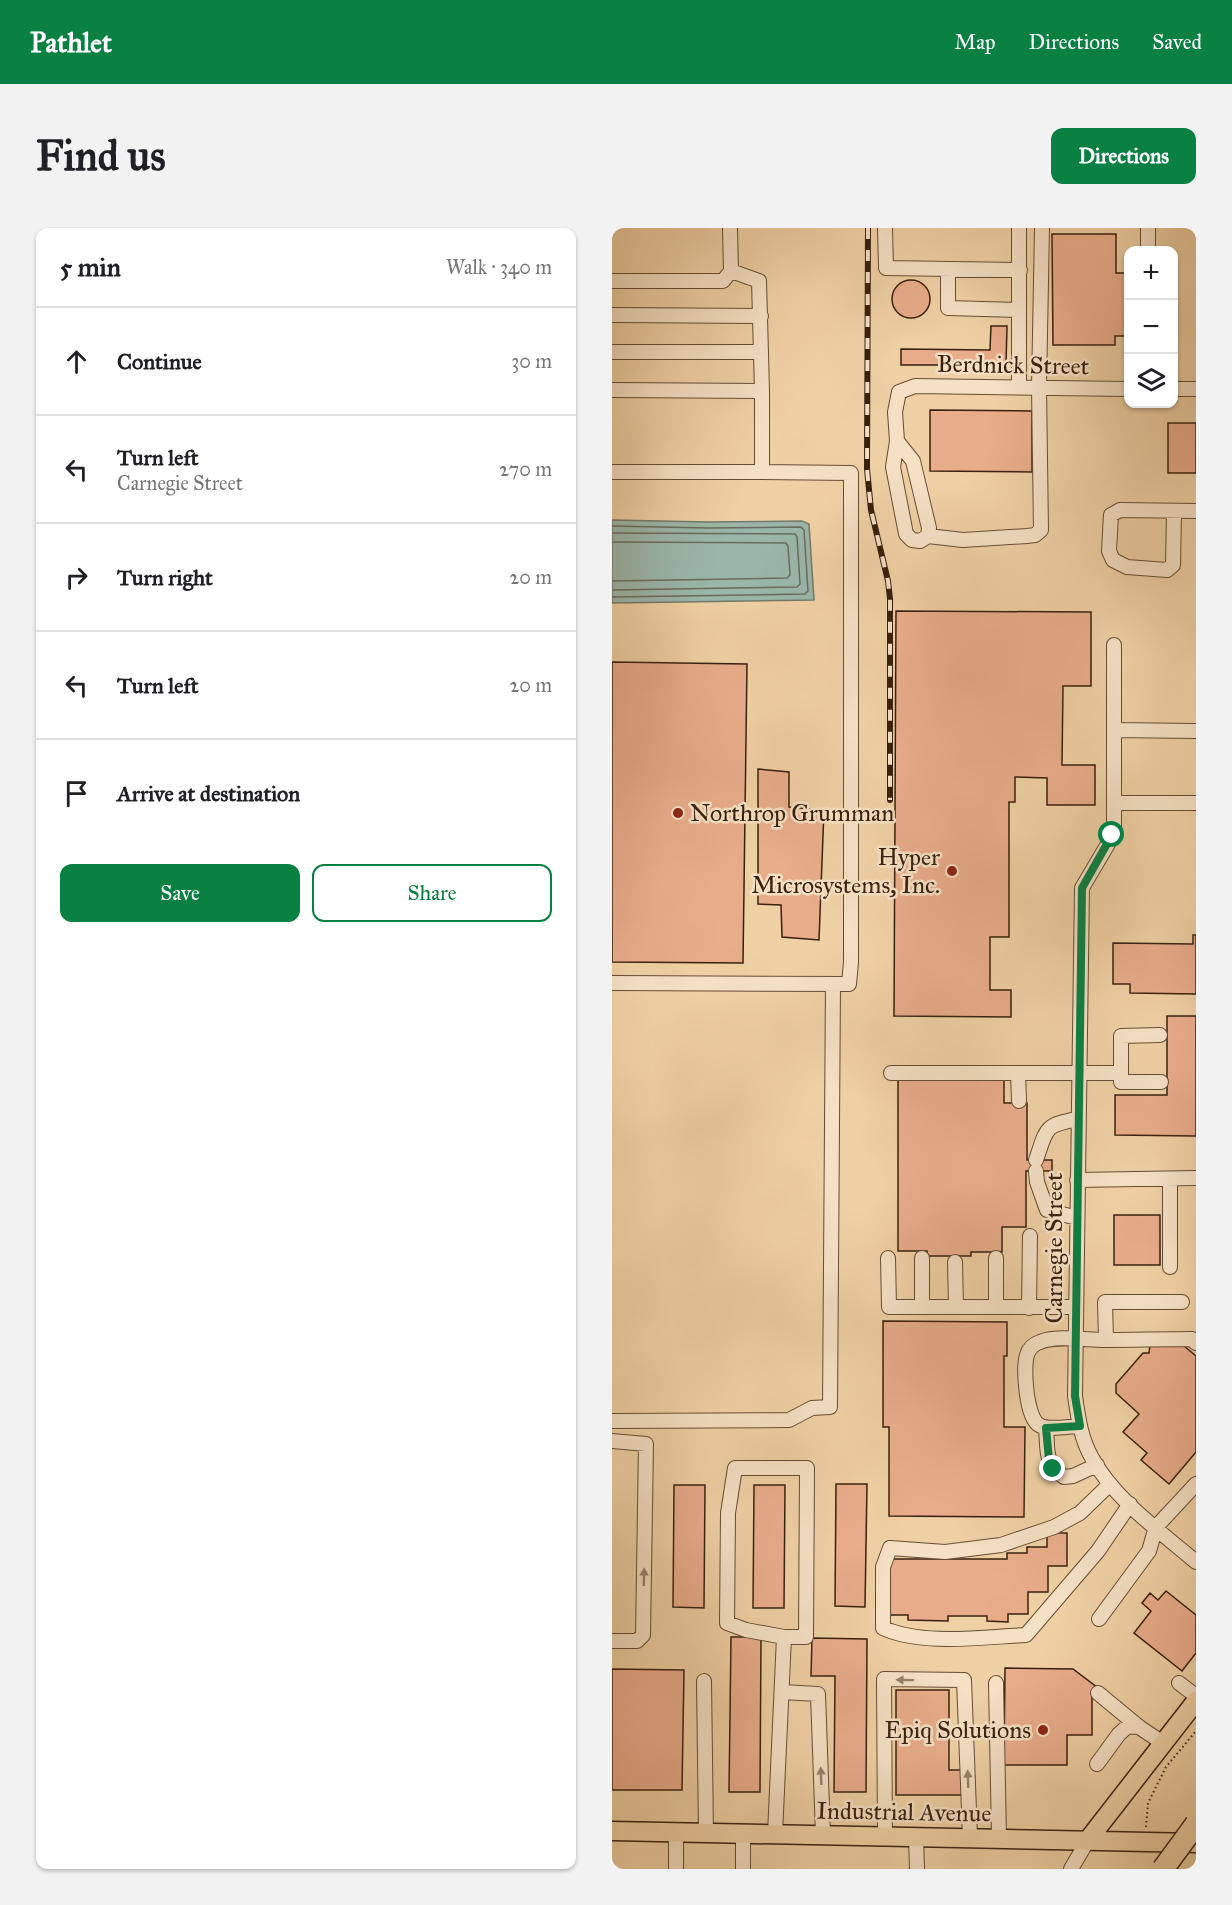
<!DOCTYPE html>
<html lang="en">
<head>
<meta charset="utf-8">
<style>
	body { margin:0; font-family:"IM FELL Great Primer",serif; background:#f2f2f2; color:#202124 }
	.controls { position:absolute; right:18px; top:18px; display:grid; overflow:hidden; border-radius:12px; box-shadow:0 2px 4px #0004 }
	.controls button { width:54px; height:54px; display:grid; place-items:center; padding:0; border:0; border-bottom:2px solid #e0e0e0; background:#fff; color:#202124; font:30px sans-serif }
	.stop { position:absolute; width:18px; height:18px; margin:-14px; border:4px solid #0b8043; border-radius:50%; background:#fff }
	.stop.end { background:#0b8043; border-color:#fff; box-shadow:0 2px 6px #0008 }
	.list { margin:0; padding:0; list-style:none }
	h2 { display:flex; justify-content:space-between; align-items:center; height:78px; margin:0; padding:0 24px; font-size:26px }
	h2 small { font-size:20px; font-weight:400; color:#757577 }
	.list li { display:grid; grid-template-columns:39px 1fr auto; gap:18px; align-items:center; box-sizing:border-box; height:108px; padding:0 24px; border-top:2px solid #e0e0e0 }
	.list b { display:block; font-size:22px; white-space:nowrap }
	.list p { margin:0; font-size:20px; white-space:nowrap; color:#757577 }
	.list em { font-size:20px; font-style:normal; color:#757577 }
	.actions { display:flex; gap:12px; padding:18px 24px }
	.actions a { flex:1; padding:14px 0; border:2px solid #0b8043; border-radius:12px; text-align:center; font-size:21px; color:#0b8043 }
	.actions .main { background:#0b8043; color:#fff }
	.icon { flex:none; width:33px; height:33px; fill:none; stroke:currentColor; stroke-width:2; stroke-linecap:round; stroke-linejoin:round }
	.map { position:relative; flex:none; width:584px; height:1641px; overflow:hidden; border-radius:12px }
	header { display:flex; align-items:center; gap:36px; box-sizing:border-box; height:84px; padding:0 30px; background:#0b8043; color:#fff }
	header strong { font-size:28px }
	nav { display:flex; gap:33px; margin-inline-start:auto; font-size:21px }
	.intro { display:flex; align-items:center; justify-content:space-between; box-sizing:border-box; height:144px; padding:0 36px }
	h1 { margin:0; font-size:42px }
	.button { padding:15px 27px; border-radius:12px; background:#0b8043; color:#fff; font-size:21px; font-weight:700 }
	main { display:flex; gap:36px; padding:0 36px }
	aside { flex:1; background:#fff; border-radius:12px; box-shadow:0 2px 4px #0004 }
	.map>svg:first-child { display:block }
</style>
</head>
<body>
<header>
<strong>Pathlet</strong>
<nav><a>Map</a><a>Directions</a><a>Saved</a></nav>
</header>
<div class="intro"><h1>Find us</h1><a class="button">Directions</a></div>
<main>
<aside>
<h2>5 min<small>Walk · 340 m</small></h2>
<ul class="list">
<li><svg class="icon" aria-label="ahead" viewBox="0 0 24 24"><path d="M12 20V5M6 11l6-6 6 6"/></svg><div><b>Continue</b></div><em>30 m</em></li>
<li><svg class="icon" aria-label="left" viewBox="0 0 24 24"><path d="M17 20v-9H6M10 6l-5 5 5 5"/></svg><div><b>Turn left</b><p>Carnegie Street</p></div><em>270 m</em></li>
<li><svg class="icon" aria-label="right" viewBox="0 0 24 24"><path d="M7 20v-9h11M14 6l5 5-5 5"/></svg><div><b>Turn right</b></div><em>20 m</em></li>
<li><svg class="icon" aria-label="left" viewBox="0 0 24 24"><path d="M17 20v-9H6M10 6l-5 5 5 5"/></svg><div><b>Turn left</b></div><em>20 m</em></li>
<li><svg class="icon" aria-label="arrive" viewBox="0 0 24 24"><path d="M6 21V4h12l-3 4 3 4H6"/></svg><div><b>Arrive at destination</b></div></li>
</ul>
<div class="actions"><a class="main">Save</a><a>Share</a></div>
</aside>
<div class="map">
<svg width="584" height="1641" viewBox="0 0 584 1641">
	<rect width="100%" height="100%" fill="#efd0a4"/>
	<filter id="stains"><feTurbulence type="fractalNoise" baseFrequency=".00333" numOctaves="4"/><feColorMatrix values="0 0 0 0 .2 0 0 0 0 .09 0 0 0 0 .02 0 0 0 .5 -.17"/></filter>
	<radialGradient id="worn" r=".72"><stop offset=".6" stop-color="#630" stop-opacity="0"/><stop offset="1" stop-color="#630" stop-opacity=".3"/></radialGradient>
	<path fill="#9ab6a9" stroke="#737a6b" stroke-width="1.5" d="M 0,292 L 95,294 L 190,293 L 197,296 L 202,372 L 0,375 Z"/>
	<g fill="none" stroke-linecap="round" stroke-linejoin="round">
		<path stroke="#6a6b5c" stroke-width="1.5" d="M 0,298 L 95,300 L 189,299 L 192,302 L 196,363 L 193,366 L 0,369
			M 0,305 L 183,306 L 185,309 L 188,356 L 185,359 L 0,362
			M 0,314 L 174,315 L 176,318 L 178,347 L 175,350 L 0,353"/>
	</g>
	<path fill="#e9ac8b" stroke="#39200e" stroke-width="1.5" d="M 440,6 L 504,6 L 504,45 L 516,45 L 516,108 L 503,108 L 503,117 L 441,117 Z
		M280 71a19 19 0 1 1 38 0a19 19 0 1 1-38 0Z
		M 379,98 L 395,98 L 394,137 L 289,137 L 289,121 L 378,122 Z
		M 318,182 L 420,183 L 420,244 L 318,243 Z
		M 556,195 L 584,195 L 584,245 L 556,245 Z
		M 284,383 L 479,384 L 479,458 L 451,458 L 450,537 L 483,537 L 483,577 L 435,577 L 435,550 L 403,549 L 403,574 L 397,574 L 397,709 L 378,709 L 378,762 L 399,762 L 399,789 L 282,788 Z
		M 0,434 L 135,436 L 131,735 L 0,734 Z
		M 146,541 L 177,544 L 177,579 L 212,582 L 207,712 L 170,709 L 169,677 L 146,676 Z
		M 581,707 L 584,707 L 584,766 L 518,765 L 518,756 L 501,756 L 501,715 L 581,716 Z
		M 555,788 L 584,788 L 584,908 L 503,907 L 503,867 L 555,867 Z
		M 286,850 L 392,850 L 392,875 L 415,875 L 415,932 L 440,932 L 440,943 L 414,943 L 414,999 L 390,999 L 390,1024 L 359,1024 L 359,1028 L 315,1028 L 315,1023 L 286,1023 Z
		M 502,987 L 548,987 L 548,1037 L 502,1037 Z
		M 271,1093 L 395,1094 L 395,1128 L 392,1128 L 392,1199 L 413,1199 L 412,1289 L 277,1288 L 277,1199 L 271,1199 Z
		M 538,1117 L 572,1118 L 584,1128 L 584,1224 L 557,1256 L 529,1232 L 535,1225 L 511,1204 L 527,1186 L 504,1165 L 504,1156 L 531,1125 L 537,1125 Z
		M 224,1256 L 255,1256 L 253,1379 L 223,1378 Z
		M 62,1257 L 93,1257 L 92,1380 L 61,1379 Z
		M 142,1257 L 173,1257 L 172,1380 L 141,1380 Z
		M 435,1305 L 455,1305 L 455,1338 L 436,1338 L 436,1364 L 416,1364 L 416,1386 L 396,1386 L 396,1394 L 375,1393 L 375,1388 L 336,1388 L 336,1393 L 296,1392 L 296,1387 L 276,1387 L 276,1331 L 395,1331 L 395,1325 L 415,1325 L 415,1319 L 435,1319 Z
		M 554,1363 L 584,1387 L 584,1425 L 570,1443 L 522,1405 L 539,1383 L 530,1375 L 538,1365 L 546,1372 Z
		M 119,1409 L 149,1409 L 148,1564 L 117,1564 Z
		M 200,1410 L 255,1411 L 254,1564 L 222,1564 L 223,1448 L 199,1448 Z
		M 393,1440 L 461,1441 L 486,1460 L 480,1468 L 480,1507 L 455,1507 L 455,1537 L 392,1537 Z
		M 0,1441 L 72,1442 L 70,1562 L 0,1562 Z
		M 284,1462 L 337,1462 L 337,1542 L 351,1542 L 351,1567 L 284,1567 Z"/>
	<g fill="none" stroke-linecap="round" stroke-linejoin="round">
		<defs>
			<path id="minor" d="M 273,0 L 274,40 L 408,42
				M 536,22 L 536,0
				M 336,41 L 336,80 L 407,82
				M 0,53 L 111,53 L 119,43
				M 0,87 L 149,88
				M 0,124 L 149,124
				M 407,159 L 407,0
				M 562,161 L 584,161
				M 0,162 L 150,163 L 147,53 L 119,43 L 118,0
				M 285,213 L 301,233 L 317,300 L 316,308 L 308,313 L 300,312 L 294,306 L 281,239 L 285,213 L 283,184 L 287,164 L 303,158 L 516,161
				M 0,244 L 150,244
				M 562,284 L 561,337 L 555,342 L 515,339 L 501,332 L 497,323 L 499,287 L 508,282 L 584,283
				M 316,308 L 351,312 L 415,308 L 423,307 L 429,302 L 427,159 L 430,0
				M 502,417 L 502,598 L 496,616 L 470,660 L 463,1168 C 466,1189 469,1211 480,1230 C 503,1272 548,1303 584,1334
				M 502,502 L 584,503
				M 503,575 L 584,575
				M 0,755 L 237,756 L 239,734 L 239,245 L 150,244 L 150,163
				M 279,845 L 509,845 L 509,854 L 549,854
				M 406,845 L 407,873
				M 509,845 L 509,808 L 548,807
				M 424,932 C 435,900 432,897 466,891
				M 424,943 L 425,954 L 435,982 L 465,990
				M 558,951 L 558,1039
				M 465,952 L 584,950
				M 276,1030 L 277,1079 L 464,1079
				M 310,1030 L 310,1079
				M 384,1030 L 384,1079
				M 343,1034 L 344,1079
				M 417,1080 L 418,1008
				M 494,1112 L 493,1074 L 570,1074
				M 0,1193 L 177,1192 L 200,1180 L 218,1179 L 221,756
				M 468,1198 C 457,1198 436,1203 427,1197 C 414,1189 411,1140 415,1127 C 417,1120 422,1116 428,1114 C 443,1107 475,1112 492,1112 C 521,1112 550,1111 580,1111 L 584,1115
				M 434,1200 C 436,1222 432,1236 452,1249 L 461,1248 L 485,1237
				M 0,1213 L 34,1216 L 31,1407 L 25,1413 L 0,1413
				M 498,1256 L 468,1285 L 442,1299 L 389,1317 L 333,1324 L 278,1320 L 271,1339 L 271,1400 C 311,1418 370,1409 414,1407 L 486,1323 L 518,1276
				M 487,1391 L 537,1323 L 544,1299 L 584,1256
				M 92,1453 L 94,1605
				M 384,1455 L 387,1610
				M 567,1455 L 584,1468
				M 170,1464 L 206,1466 L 211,1607
				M 486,1465 L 527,1499
				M 485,1536 L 507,1506 L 516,1498 L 527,1499 L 551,1515
				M 131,1605 L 131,1641
				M 163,1606 L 172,1409 L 194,1409 L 195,1240 L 123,1240 L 116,1285 L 115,1395 L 134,1402 L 172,1409
				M 273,1608 L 272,1451 L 352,1452 L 358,1609
				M 304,1609 L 305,1641
				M 64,1641 L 64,1604
				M 459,1641 L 476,1612"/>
			<path id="major" d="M 0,1603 L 584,1615
				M 476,1612 L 584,1473"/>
		</defs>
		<use href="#minor" stroke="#664c34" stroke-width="16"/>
		<use href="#major" stroke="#39200e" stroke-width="21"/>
		<path stroke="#39200e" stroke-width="2" stroke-dasharray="1.5 3" stroke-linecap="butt" d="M 534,1599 L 536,1575 L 554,1539 L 584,1503"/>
		<use href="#minor" stroke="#f5e0c4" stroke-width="14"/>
		<use href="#major" stroke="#efd0a4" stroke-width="18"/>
		<defs>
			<path id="rail" d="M 256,0 L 255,241 L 259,282 L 276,353 L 278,371 L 278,572"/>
		</defs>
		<use href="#rail" stroke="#39200e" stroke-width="6"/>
		<use href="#rail" stroke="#f5e0c4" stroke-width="4" stroke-dasharray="11" stroke-linecap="butt"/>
		<defs>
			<path id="highway-bridge" d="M 551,1641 L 584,1596"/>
		</defs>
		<use href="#highway-bridge" stroke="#39200e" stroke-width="24" stroke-linecap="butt"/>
		<use href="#highway-bridge" stroke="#efd0a4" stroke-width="21"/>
	</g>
	<defs><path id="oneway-solid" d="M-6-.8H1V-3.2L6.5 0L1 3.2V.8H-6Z" transform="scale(1.5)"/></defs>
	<g fill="#978069">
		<use href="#oneway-solid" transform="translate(32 1349) rotate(-89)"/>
		<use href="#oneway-solid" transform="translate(293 1452) rotate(-179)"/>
		<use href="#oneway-solid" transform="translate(209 1548) rotate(-92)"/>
		<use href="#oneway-solid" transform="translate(356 1551) rotate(-92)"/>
	</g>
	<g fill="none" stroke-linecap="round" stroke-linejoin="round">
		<path stroke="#0b8043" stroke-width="8" d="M 441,1241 L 437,1232 L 434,1200 L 468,1198 L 463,1168 L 470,660 L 500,607"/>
	</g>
	<g fill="#8f2418" stroke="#f5e0c4" stroke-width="2">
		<circle cx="66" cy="585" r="6"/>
		<circle cx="340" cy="643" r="6"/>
		<circle cx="431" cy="1502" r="6"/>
	</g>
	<g text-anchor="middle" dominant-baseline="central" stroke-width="5" stroke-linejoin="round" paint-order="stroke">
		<g font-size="24" fill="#39200e" stroke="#f5e0c4">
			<text transform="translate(401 137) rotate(1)">Berdnick Street</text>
			<text transform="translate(442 1020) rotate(-90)">Carnegie Street</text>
			<text transform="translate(292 1584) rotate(1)">Industrial Avenue</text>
		</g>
		<g font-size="24" fill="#39200e" stroke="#f5e0c4" text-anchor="end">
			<text x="78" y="585" text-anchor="start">Northrop Grumman</text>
			<text x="328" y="629">Hyper<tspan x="328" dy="28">Microsystems, Inc.</tspan></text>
			<text x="419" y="1502">Epiq Solutions</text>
		</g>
	</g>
	<rect width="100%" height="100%" filter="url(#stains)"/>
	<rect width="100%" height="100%" fill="url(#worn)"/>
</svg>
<div class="controls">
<button>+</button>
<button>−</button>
<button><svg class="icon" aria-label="layers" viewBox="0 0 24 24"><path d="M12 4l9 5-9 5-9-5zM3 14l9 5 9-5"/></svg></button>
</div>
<div class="stop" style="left:500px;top:607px"></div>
<div class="stop end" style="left:441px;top:1241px"></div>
</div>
</main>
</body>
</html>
